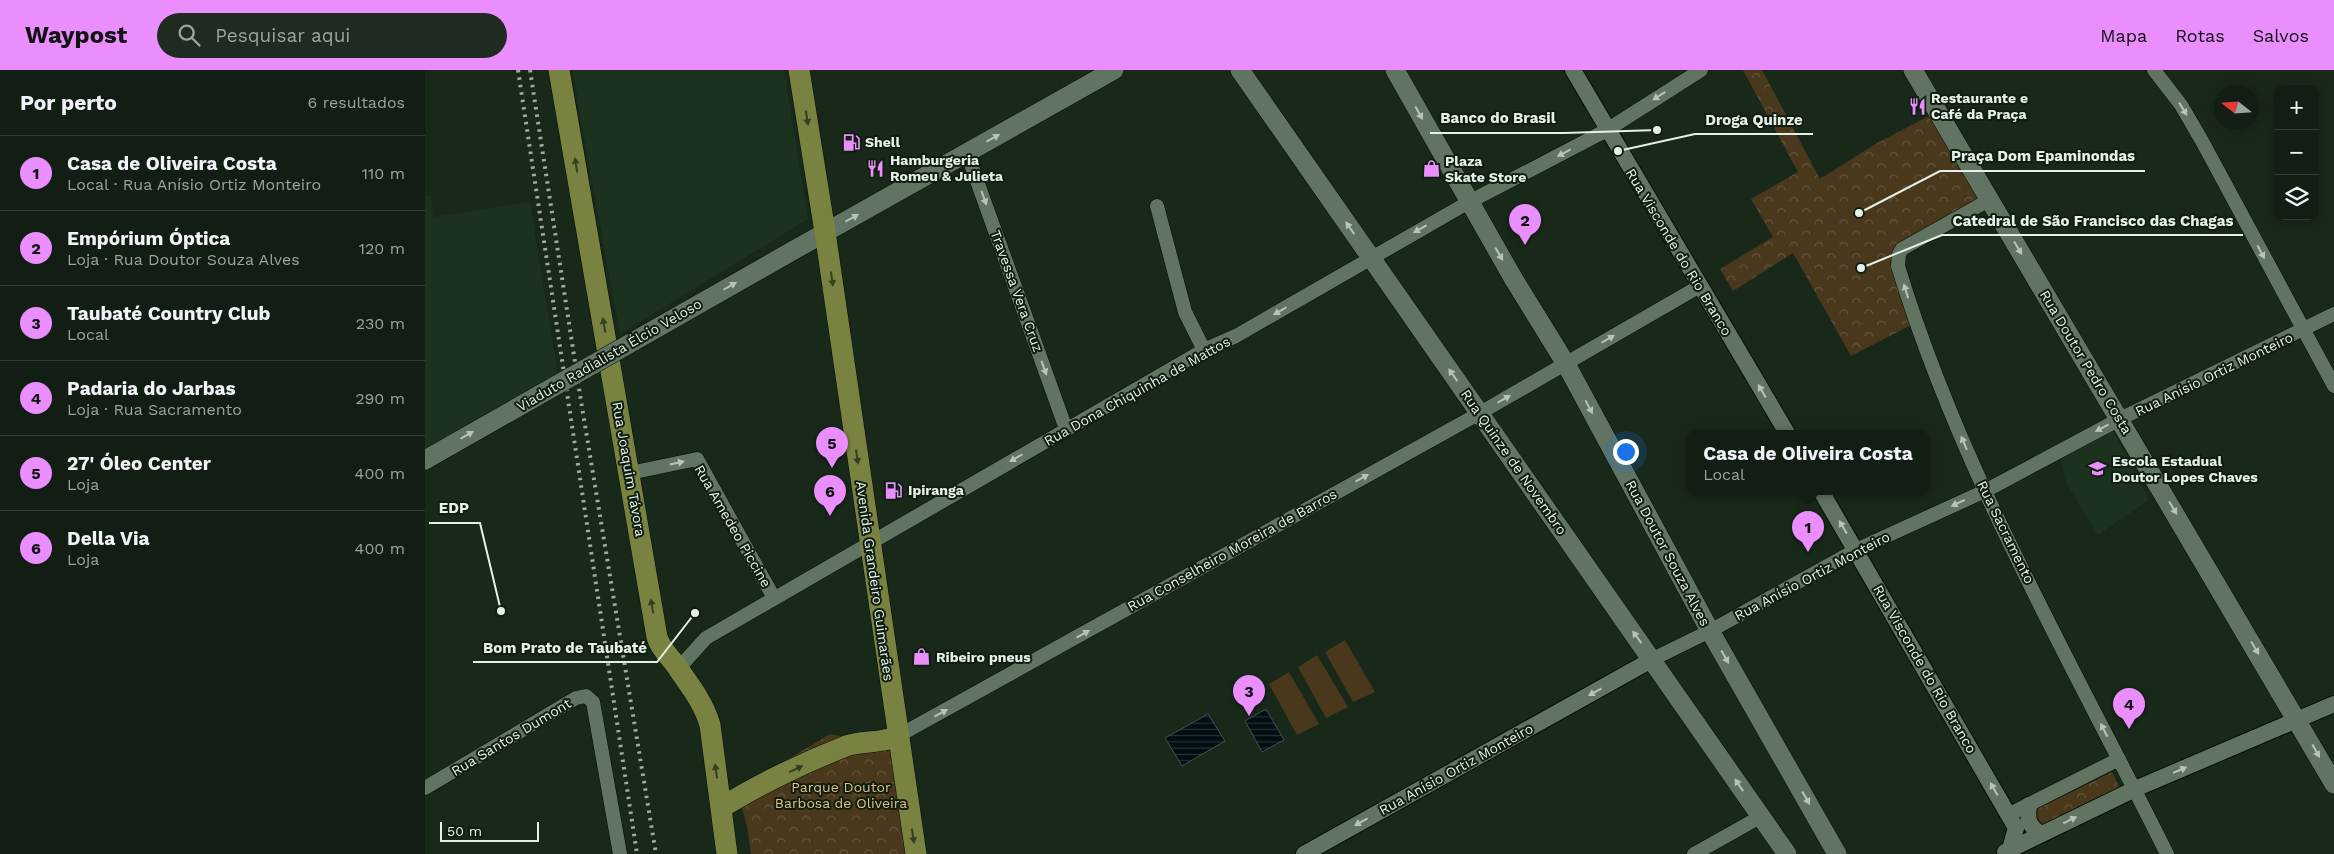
<!DOCTYPE html>
<html lang="pt">
<head>
<meta charset="utf-8">
<style>
	body { margin:0; font-family:"Work Sans",sans-serif; background:#1f2b21; color:#f1f3f6 }
	.controls { position:absolute; right:15px; top:15px; display:grid; overflow:hidden; border-radius:10px; box-shadow:0 2px 12px #0003 }
	.controls button { width:45px; height:45px; display:grid; place-items:center; padding:0; border:0; border-bottom:1px solid #313c33; background:#121e13; color:#f1f3f6; font:25px sans-serif }
	.compass { position:absolute; left:1789px; top:15px; width:45px; height:45px; border-radius:50%; background:#121e13; box-shadow:0 2px 12px #0003; rotate:287deg }
	.scale { position:absolute; left:15px; bottom:12px; width:99px; box-sizing:border-box; padding-left:5px; border:2px solid #e6f0e6; border-top:0; font-size:14px; line-height:18px; white-space:nowrap; color:#e6f0e6; -webkit-text-stroke:4px #0f1e10; paint-order:stroke }
	.you { position:absolute; left:1200px; top:381px; width:18px; height:18px; margin:-12px; border:4px solid #fff; border-radius:50%; background:#1a73e8; box-shadow:0 0 0 8px #1a73e833 }
	.badge { display:grid; place-items:center; width:32px; height:32px; border-radius:50%; background:#ea8dfd; color:#111; font-size:16px; font-weight:700 }
	.pin { position:absolute; translate:-50% -41px; filter:drop-shadow(0 1px 2px #0008) }
	.pin::after { content:''; position:absolute; top:26px; width:18px; height:15px; background:inherit; clip-path:polygon(0 0,100% 0,50% 100%) }
	.popup { position:absolute; left:1262px; top:360px; width:242px; height:65px; box-sizing:border-box; display:grid; place-content:center; border-radius:10px; background:#121e13; filter:drop-shadow(0 1px 4px #0005); font-size:16px; white-space:nowrap; color:#9ca2a0 }
	.popup b { font-size:19px; color:#f1f3f6 }
	.popup::after { content:''; position:absolute; left:50%; top:100%; margin-left:-10px; border:10px solid transparent; border-top-color:#121e13 }
	.list { margin:0; padding:0; list-style:none }
	h2 { display:flex; justify-content:space-between; align-items:center; height:65px; margin:0; padding:0 20px; font-size:21px }
	h2 small { font-size:16px; font-weight:400; color:#9ca2a0 }
	.list li { display:grid; grid-template-columns:32px 1fr auto; gap:15px; align-items:center; box-sizing:border-box; height:75px; padding:0 20px; border-top:1px solid #313c33 }
	.list b { display:block; font-size:19px; white-space:nowrap }
	.list p { margin:0; font-size:16px; white-space:nowrap; color:#9ca2a0 }
	.list em { font-size:16px; font-style:normal; color:#9ca2a0 }
	.icon { flex:none; width:28px; height:28px; fill:none; stroke:currentColor; stroke-width:2; stroke-linecap:round; stroke-linejoin:round }
	.map { position:relative; flex:none; width:1909px; height:784px; overflow:hidden }
	header { display:flex; align-items:center; gap:30px; box-sizing:border-box; height:70px; padding:0 25px; background:#ea8dfd; color:#111 }
	header strong { font-size:24px }
	nav { display:flex; gap:28px; margin-inline-start:auto; font-size:18px }
	.search { width:350px; height:45px; background:#1f2b21; display:flex; align-items:center; gap:12px; box-sizing:border-box; padding:0 18px; border-radius:28px; color:#9ca2a0; font-size:19px }
	main { display:flex }
	aside { flex:1; background:#121e13 }
	.map>svg:first-child { display:block }
</style>
</head>
<body>
<header>
<strong>Waypost</strong>
<div class="search"><svg class="icon" aria-label="search" viewBox="0 0 24 24"><circle cx="10" cy="10" r="6"/><path d="M15 15l6 6"/></svg>Pesquisar aqui</div>
<nav><a>Mapa</a><a>Rotas</a><a>Salvos</a></nav>
</header>
<main>
<aside>
<h2>Por perto<small>6 resultados</small></h2>
<ul class="list">
<li><span class="badge">1</span><div><b>Casa de Oliveira Costa</b><p>Local · Rua Anísio Ortiz Monteiro</p></div><em>110 m</em></li>
<li><span class="badge">2</span><div><b>Empórium Óptica</b><p>Loja · Rua Doutor Souza Alves</p></div><em>120 m</em></li>
<li><span class="badge">3</span><div><b>Taubaté Country Club</b><p>Local</p></div><em>230 m</em></li>
<li><span class="badge">4</span><div><b>Padaria do Jarbas</b><p>Loja · Rua Sacramento</p></div><em>290 m</em></li>
<li><span class="badge">5</span><div><b>27' Óleo Center</b><p>Loja</p></div><em>400 m</em></li>
<li><span class="badge">6</span><div><b>Della Via</b><p>Loja</p></div><em>400 m</em></li>
</ul>
</aside>
<div class="map">
<svg width="1909" height="784" viewBox="0 0 1909 784">
	<defs>
		<pattern id="park-crowns" width="20" height="18" patternUnits="userSpaceOnUse" patternTransform="scale(1.25)"><rect width="20" height="18" fill="#4a381d"/><path d="M2 6a3 3 0 1 1 6 0M12 15a3 3 0 1 1 6 0" fill="none" stroke="#64553e"/></pattern>
		<pattern id="water-rules" width="6" height="5" patternUnits="userSpaceOnUse" patternTransform="scale(1.25)"><rect width="6" height="5" fill="#000d12"/><path d="M0 2.5h6" fill="none" stroke="#253134"/></pattern>
	</defs>
	<rect width="100%" height="100%" fill="#182819"/>
	<path fill="#1d321e" d="M 148,0 L 359,0 L 383,149 L 195,264 L 156,51 Z
		M 0,126 L 6,126 L 8,147 L 105,132 L 133,305 L 0,383 Z
		M 1687,359 L 1724,430 L 1673,465 L 1641,413 L 1635,385 Z"/>
	<path fill="url(#park-crowns)" d="M 1318,0 L 1337,0 L 1395,109 L 1452,73 L 1504,46 L 1525,77 L 1554,131 L 1514,154 L 1465,192 L 1486,255 L 1426,286 L 1368,183 L 1308,221 L 1295,199 L 1348,167 L 1326,129 L 1373,102 Z
		M 405,664 L 467,676 L 488,784 L 326,784 L 322,756 L 315,731 L 340,700 L 352,696 Z
		M 1687,702 L 1696,721 L 1617,759 L 1608,741 Z"/>
	<path fill="#4a381d" d="M 920,570 L 950,622 L 928,632 L 900,582 Z
		M 892,585 L 923,637 L 901,648 L 873,597 Z
		M 864,602 L 894,654 L 872,665 L 844,614 Z"/>
	<path fill="url(#water-rules)" stroke="#455152" d="M 841,639 L 859,670 L 837,682 L 820,651 Z
		M 783,644 L 800,671 L 757,696 L 740,668 Z"/>
	<g fill="none" stroke-linecap="round" stroke-linejoin="round">
		<defs>
			<path id="minor" d="M 1729,0 L 1756,35 L 1777,71 L 1909,316
				M 542,83 L 641,359
				M 1564,130 L 1477,179 L 1474,184 L 1473,196 C 1535,401 1647,593 1742,784
				M 732,136 L 760,242 L 779,280
				M 205,403 L 272,389 L 349,528
				M 1228,589 L 1285,561 L 1431,480 L 1560,421 L 1695,349 L 1909,244
				M 254,598 L 281,568 L 779,280 L 811,266 L 1044,132 L 1182,60 L 1276,0
				M 473,666 L 1055,343 L 1275,216
				M 0,718 L 151,628 L 161,626 L 168,632 L 195,784
				M 1583,745 L 1694,689
				M 1269,784 L 1335,747"/>
			<path id="tertiary" d="M 1148,0 L 1362,363
				M 1396,421 L 1591,758 L 1585,779
				M 1604,735 C 1602,750 1603,755 1616,764
				M 1580,782 L 1710,719 L 1909,634
				M 879,784 L 1228,589"/>
			<path id="secondary" d="M 815,0 L 1362,784
				M 970,0 L 1088,208 L 1141,294 L 1285,561 L 1412,784
				M 1488,0 L 1909,714
				M 369,180 L 689,0"/>
			<path id="primary" d="M 134,0 L 232,567 C 236,581 247,588 254,600 C 266,617 279,634 285,655 L 302,784
				M 374,0 L 400,162 L 491,784
				M 297,737 C 335,714 378,693 421,676 C 437,670 456,674 473,666"/>
		</defs>
		<use href="#minor" stroke="#031004" stroke-width="15"/>
		<use href="#tertiary" stroke="#031004" stroke-width="18"/>
		<use href="#secondary" stroke="#031004" stroke-width="20"/>
		<use href="#primary" stroke="#031004" stroke-width="22"/>
		<use href="#minor" stroke="#617462" stroke-width="14"/>
		<use href="#tertiary" stroke="#617462" stroke-width="16"/>
		<use href="#secondary" stroke="#617462" stroke-width="19"/>
		<use href="#primary" stroke="#798240" stroke-width="21"/>
		<path stroke="#9fab9f" stroke-width="4" stroke-dasharray="2.5 5" stroke-linecap="butt" d="M 93,0 L 212,784
			M 105,0 L 156,331 L 231,784"/>
		<defs>
			<path id="secondary-bridge" d="M 0,390 L 369,180"/>
		</defs>
		<use href="#secondary-bridge" stroke="#031004" stroke-width="20" stroke-linecap="butt"/>
		<use href="#secondary-bridge" stroke="#617462" stroke-width="19"/>
	</g>
	<defs><path id="oneway-solid" d="M-6-.8H1V-3.2L6.5 0L1 3.2V.8H-6Z" transform="scale(1.25)"/></defs>
	<g fill="#b7c5b8">
		<use href="#oneway-solid" transform="translate(1234 26) rotate(147)"/>
		<use href="#oneway-solid" transform="translate(1758 39) rotate(59)"/>
		<use href="#oneway-solid" transform="translate(994 43) rotate(61)"/>
		<use href="#oneway-solid" transform="translate(568 68) rotate(-29)"/>
		<use href="#oneway-solid" transform="translate(1139 83) rotate(152)"/>
		<use href="#oneway-solid" transform="translate(559 128) rotate(70)"/>
		<use href="#oneway-solid" transform="translate(427 148) rotate(-29)"/>
		<use href="#oneway-solid" transform="translate(925 158) rotate(-125)"/>
		<use href="#oneway-solid" transform="translate(995 159) rotate(151)"/>
		<use href="#oneway-solid" transform="translate(1593 178) rotate(59)"/>
		<use href="#oneway-solid" transform="translate(1836 182) rotate(62)"/>
		<use href="#oneway-solid" transform="translate(1074 184) rotate(60)"/>
		<use href="#oneway-solid" transform="translate(305 216) rotate(-30)"/>
		<use href="#oneway-solid" transform="translate(1481 221) rotate(-107)"/>
		<use href="#oneway-solid" transform="translate(855 241) rotate(150)"/>
		<use href="#oneway-solid" transform="translate(1183 269) rotate(-30)"/>
		<use href="#oneway-solid" transform="translate(619 298) rotate(70)"/>
		<use href="#oneway-solid" transform="translate(1028 305) rotate(-125)"/>
		<use href="#oneway-solid" transform="translate(1337 321) rotate(-121)"/>
		<use href="#oneway-solid" transform="translate(1079 329) rotate(-30)"/>
		<use href="#oneway-solid" transform="translate(1164 337) rotate(62)"/>
		<use href="#oneway-solid" transform="translate(1677 358) rotate(152)"/>
		<use href="#oneway-solid" transform="translate(42 365) rotate(-30)"/>
		<use href="#oneway-solid" transform="translate(1539 373) rotate(-113)"/>
		<use href="#oneway-solid" transform="translate(591 388) rotate(150)"/>
		<use href="#oneway-solid" transform="translate(252 393) rotate(-12)"/>
		<use href="#oneway-solid" transform="translate(937 408) rotate(-29)"/>
		<use href="#oneway-solid" transform="translate(1533 433) rotate(155)"/>
		<use href="#oneway-solid" transform="translate(1748 438) rotate(59)"/>
		<use href="#oneway-solid" transform="translate(1418 457) rotate(-121)"/>
		<use href="#oneway-solid" transform="translate(658 564) rotate(-29)"/>
		<use href="#oneway-solid" transform="translate(1212 567) rotate(-126)"/>
		<use href="#oneway-solid" transform="translate(1830 578) rotate(59)"/>
		<use href="#oneway-solid" transform="translate(1300 587) rotate(60)"/>
		<use href="#oneway-solid" transform="translate(1170 622) rotate(151)"/>
		<use href="#oneway-solid" transform="translate(516 643) rotate(-29)"/>
		<use href="#oneway-solid" transform="translate(1679 660) rotate(-117)"/>
		<use href="#oneway-solid" transform="translate(1891 681) rotate(61)"/>
		<use href="#oneway-solid" transform="translate(1755 700) rotate(-23)"/>
		<use href="#oneway-solid" transform="translate(1314 715) rotate(-124)"/>
		<use href="#oneway-solid" transform="translate(1569 719) rotate(-120)"/>
		<use href="#oneway-solid" transform="translate(1381 728) rotate(60)"/>
		<use href="#oneway-solid" transform="translate(1645 750) rotate(-26)"/>
		<use href="#oneway-solid" transform="translate(936 752) rotate(151)"/>
	</g>
	<g fill="#344121">
		<use href="#oneway-solid" transform="translate(382 48) rotate(81)"/>
		<use href="#oneway-solid" transform="translate(151 95) rotate(-100)"/>
		<use href="#oneway-solid" transform="translate(407 209) rotate(82)"/>
		<use href="#oneway-solid" transform="translate(179 255) rotate(-100)"/>
		<use href="#oneway-solid" transform="translate(432 387) rotate(82)"/>
		<use href="#oneway-solid" transform="translate(227 536) rotate(-100)"/>
		<use href="#oneway-solid" transform="translate(371 699) rotate(-25)"/>
		<use href="#oneway-solid" transform="translate(291 701) rotate(-98)"/>
		<use href="#oneway-solid" transform="translate(488 766) rotate(81)"/>
	</g>
	<defs>
		<symbol id="restaurant-bare" viewBox="-9 -9 18 18"><path d="M-5-6h1v4h1v-4h1v4h1v-4h1v5L-1.5 .5V6h-2V.5L-5-1ZM5-6V6H3V1.5H1.5Q1.5-4 5-6Z" fill="#ea8dfd" stroke="#0f1e10" stroke-width="2.5" paint-order="stroke"/></symbol>
		<symbol id="fuel-bare" viewBox="-9 -9 18 18"><path d="M-5.5-6h7V0h2V4h1.3V-2.5L3-4.5l.8-.8L6-3V5H2.5V1h-1V6h-7ZM-4.2-4.7v3.2H.2V-4.7Z" fill="#ea8dfd" stroke="#0f1e10" stroke-width="2.5" paint-order="stroke"/></symbol>
		<symbol id="shop-bare" viewBox="-9 -9 18 18"><path d="M-5-2.5h2.3a2.7 3.5 0 0 1 5.4 0H5L5.5 6h-11ZM-1.5-2.5h3a1.5 2.3 0 0 0-3 0Z" fill="#ea8dfd" stroke="#0f1e10" stroke-width="2.5" paint-order="stroke"/></symbol>
		<symbol id="school-bare" viewBox="-9 -9 18 18"><path d="M0-5L7-2L0 1L-7-2ZM-4 1L0 2.5L4 1V4Q0 6-4 4Z" fill="#ea8dfd" stroke="#0f1e10" stroke-width="2.5" paint-order="stroke"/></symbol>
	</defs>
	<g fill-rule="evenodd">
		<use href="#restaurant-bare" x="1480" y="24" width="25" height="25"/>
		<use href="#fuel-bare" x="414" y="60" width="25" height="25"/>
		<use href="#restaurant-bare" x="438" y="86" width="25" height="25"/>
		<use href="#shop-bare" x="994" y="86" width="25" height="25"/>
		<use href="#school-bare" x="1660" y="386" width="25" height="25"/>
		<use href="#fuel-bare" x="456" y="408" width="25" height="25"/>
		<use href="#shop-bare" x="484" y="574" width="25" height="25"/>
	</g>
	<g text-anchor="middle" dominant-baseline="central" stroke-width="4" stroke-linejoin="round" paint-order="stroke">
		<g font-size="14" font-weight="bold" fill="#e6f0e6" stroke="#0f1e10" text-anchor="start">
			<text x="1506" y="28">Restaurante e<tspan x="1506" dy="16">Café da Praça</tspan></text>
			<text x="440" y="72">Shell</text>
			<text x="465" y="90">Hamburgeria<tspan x="465" dy="16">Romeu &amp; Julieta</tspan></text>
			<text x="1020" y="91">Plaza<tspan x="1020" dy="16">Skate Store</tspan></text>
			<text x="1687" y="391">Escola Estadual<tspan x="1687" dy="16">Doutor Lopes Chaves</tspan></text>
			<text x="483" y="420">Ipiranga</text>
			<text x="511" y="587">Ribeiro pneus</text>
		</g>
		<g font-size="14" fill="#e6f0e6" stroke="#0f1e10">
			<text transform="translate(1254 182) rotate(59)">Rua Visconde do Rio Branco</text>
			<text transform="translate(592 221) rotate(70)">Travessa Vera Cruz</text>
			<text transform="translate(184 285) rotate(-30)">Viaduto Radialista Élcio Veloso</text>
			<text transform="translate(1661 292) rotate(59)">Rua Doutor Pedro Costa</text>
			<text transform="translate(1789 304) rotate(-26)">Rua Anísio Ortiz Monteiro</text>
			<text transform="translate(712 321) rotate(-29)">Rua Dona Chiquinha de Mattos</text>
			<text transform="translate(1089 392) rotate(55)">Rua Quinze de Novembro</text>
			<text transform="translate(204 399) rotate(80)">Rua Joaquim Távora</text>
			<text transform="translate(308 456) rotate(60)">Rua Amedeo Piccine</text>
			<text transform="translate(1581 462) rotate(64)">Rua Sacramento</text>
			<text transform="translate(807 480) rotate(-29)">Rua Conselheiro Moreira de Barros</text>
			<text transform="translate(1243 483) rotate(62)">Rua Doutor Souza Alves</text>
			<text transform="translate(1387 506) rotate(-28)">Rua Anísio Ortiz Monteiro</text>
			<text transform="translate(450 511) rotate(82)">Avenida Grandeiro Guimarães</text>
			<text transform="translate(1500 599) rotate(60)">Rua Visconde do Rio Branco</text>
			<text transform="translate(86 667) rotate(-31)">Rua Santos Dumont</text>
			<text transform="translate(1031 699) rotate(-29)">Rua Anísio Ortiz Monteiro</text>
		</g>
		<g font-size="14" fill="#e2bd87" stroke="#0f1e10">
			<text x="416" y="717">Parque Doutor<tspan x="416" dy="16">Barbosa de Oliveira</tspan></text>
		</g>
	</g>
	<path fill="none" stroke="#e6f0e6" stroke-width="2" d="M1232 60L1140 63H1005M1193 81L1270 64H1388M1434 143L1515 101H1720M1436 198L1517 165H1818M76 541L55 453H4M270 543L232 592H48"/>
	<g fill="#e6f0e6" stroke="#0f1e10" stroke-width="2">
		<circle cx="1232" cy="60" r="5"/>
		<circle cx="1193" cy="81" r="5"/>
		<circle cx="1434" cy="143" r="5"/>
		<circle cx="1436" cy="198" r="5"/>
		<circle cx="76" cy="541" r="5"/>
		<circle cx="270" cy="543" r="5"/>
	</g>
	<g font-size="15" text-anchor="middle" font-weight="bold" fill="#e6f0e6" stroke="#0f1e10" stroke-width="4" stroke-linejoin="round" paint-order="stroke">
		<text x="1073" y="53">Banco do Brasil</text>
		<text x="1329" y="55">Droga Quinze</text>
		<text x="1618" y="91">Praça Dom Epaminondas</text>
		<text x="1668" y="156">Catedral de São Francisco das Chagas</text>
		<text x="29" y="443">EDP</text>
		<text x="140" y="583">Bom Prato de Taubaté</text>
	</g>
</svg>
<div class="controls">
<button>+</button>
<button>−</button>
<button><svg class="icon" aria-label="layers" viewBox="0 0 24 24"><path d="M12 4l9 5-9 5-9-5zM3 14l9 5 9-5"/></svg></button>
</div>
<svg class="compass" viewBox="-18 -18 36 36"><path d="M0-13l5 13h-10z" fill="#e53935"/><path d="M0 13l5-13h-10z" fill="#9ca2a0"/></svg>
<div class="scale">50 m</div>
<div class="you"></div>
<div class="pin badge" style="left:1383px;top:482px">1</div>
<div class="popup"><b>Casa de Oliveira Costa</b>Local</div>
<div class="pin badge" style="left:1100px;top:175px">2</div>
<div class="pin badge" style="left:824px;top:646px">3</div>
<div class="pin badge" style="left:1704px;top:659px">4</div>
<div class="pin badge" style="left:407px;top:398px">5</div>
<div class="pin badge" style="left:405px;top:446px">6</div>
</div>
</main>
</body>
</html>
